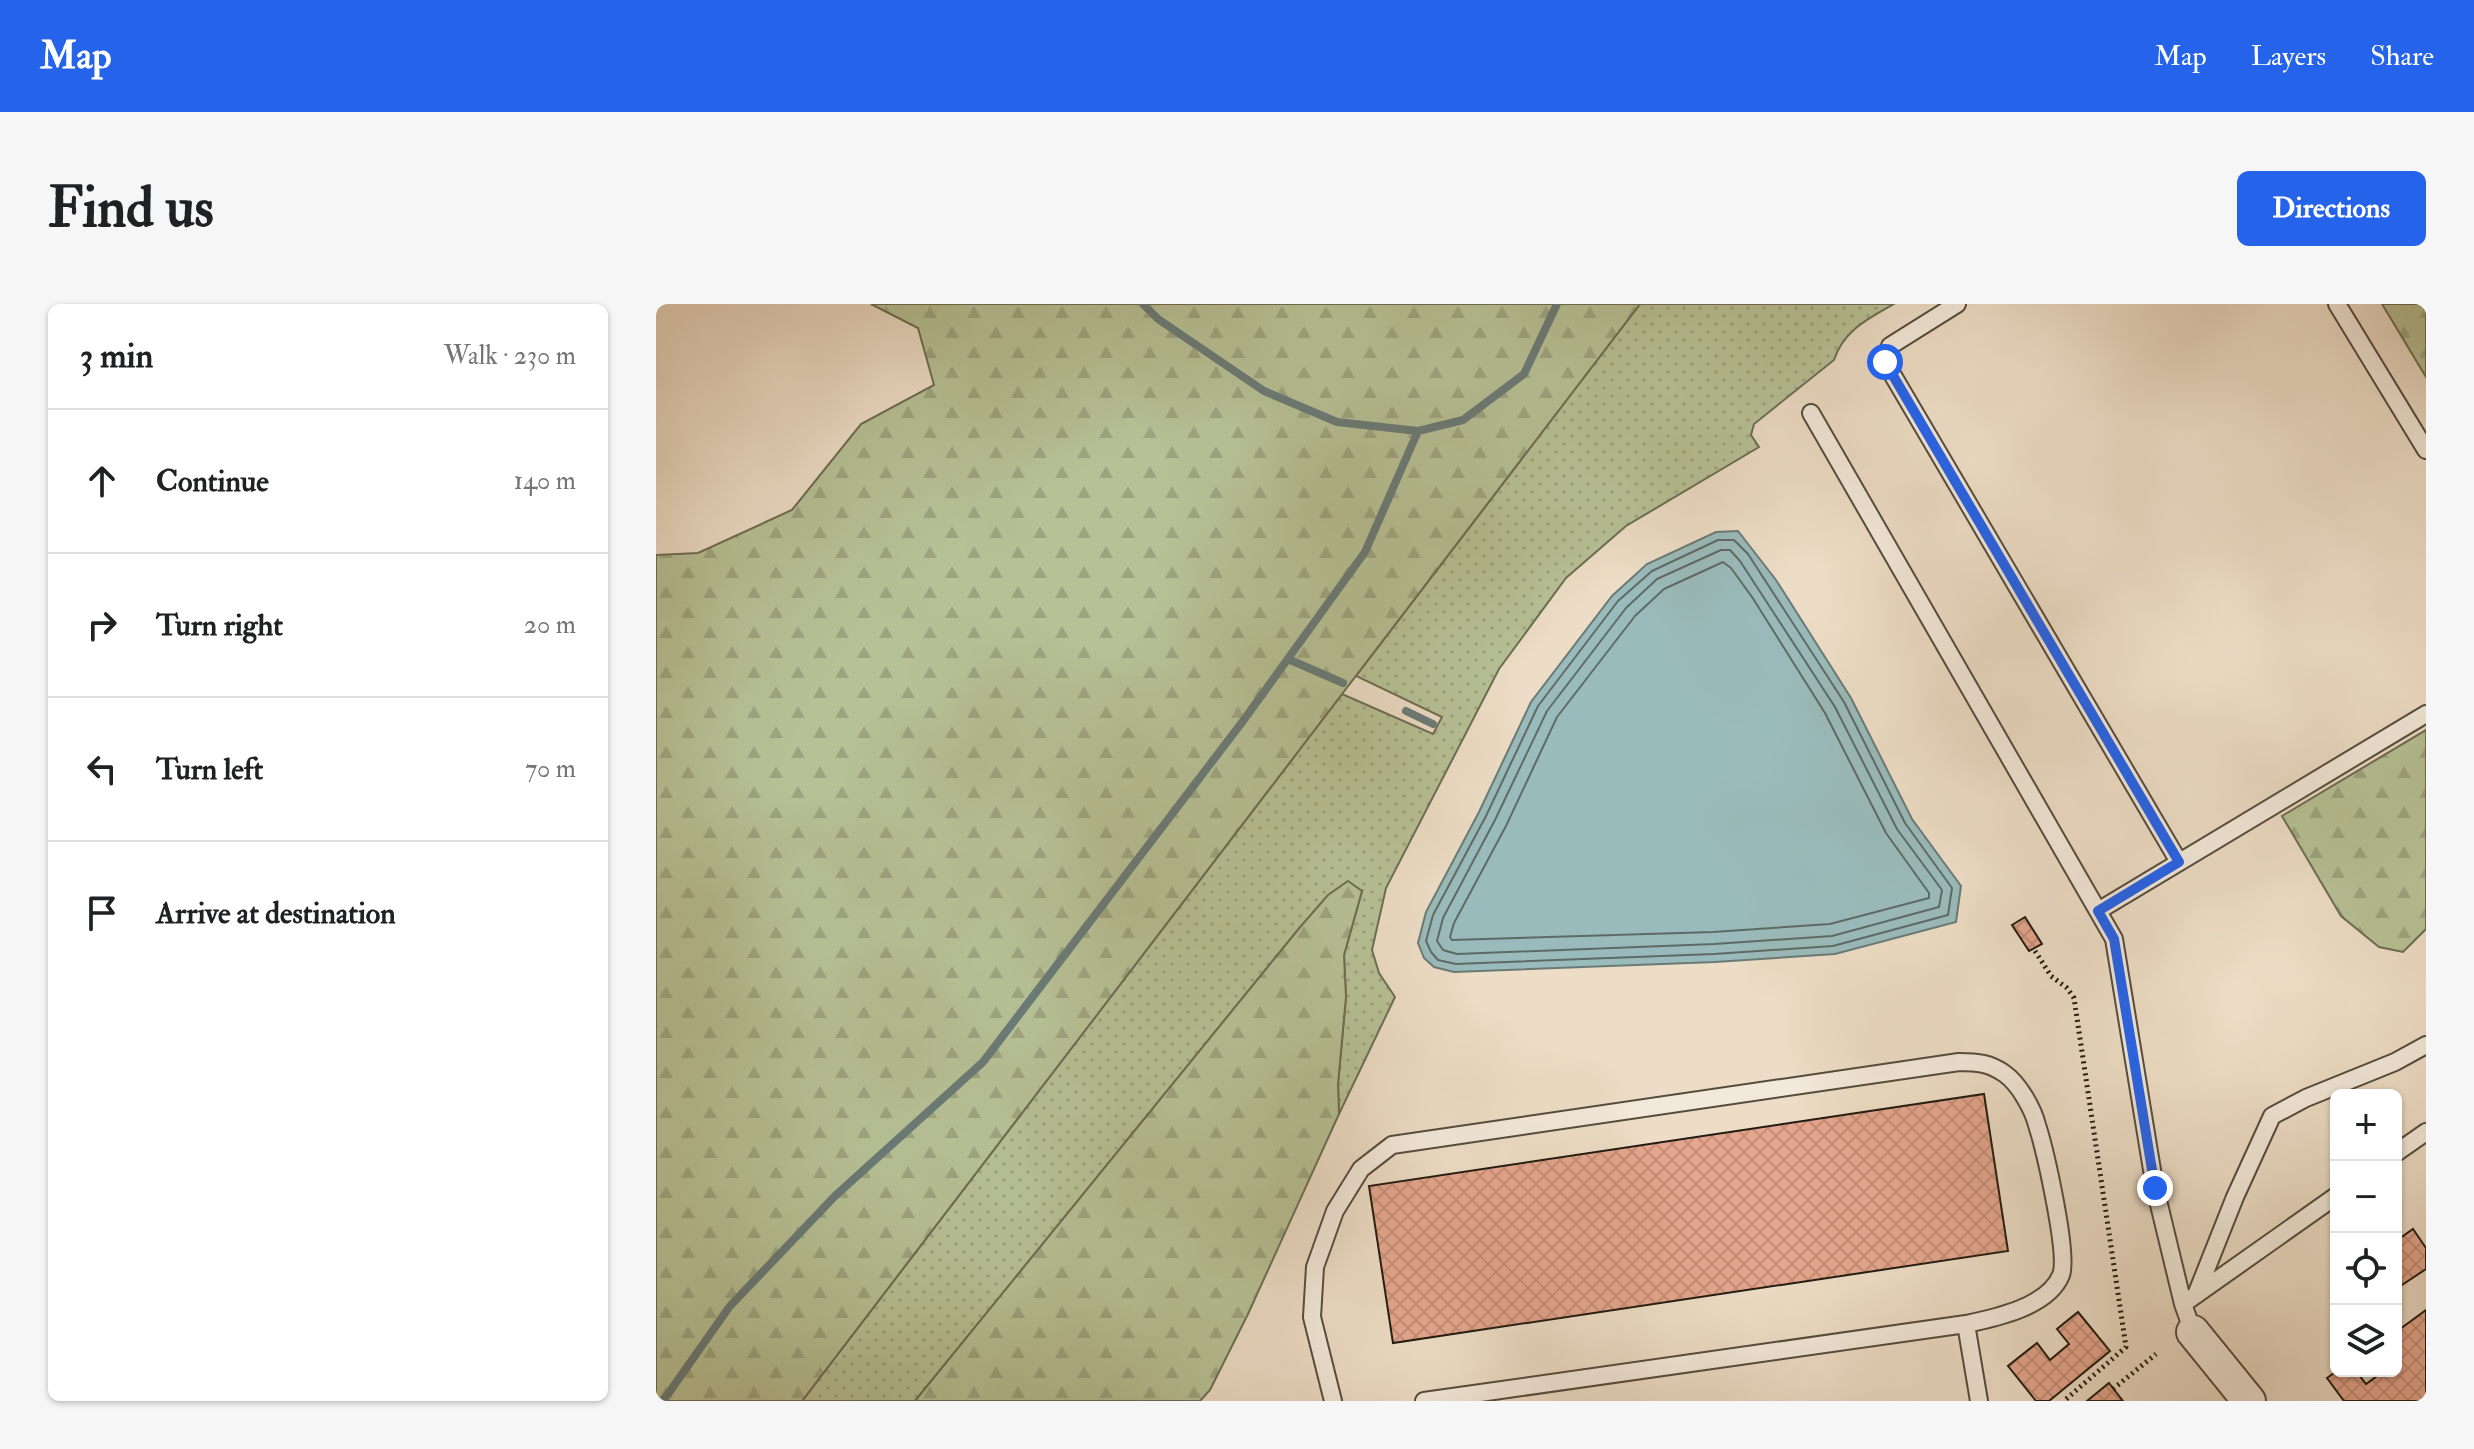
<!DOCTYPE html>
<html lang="en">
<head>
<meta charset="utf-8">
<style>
	body { margin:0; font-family:"IM FELL Double Pica",serif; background:#f6f6f6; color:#202124 }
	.controls { position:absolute; right:24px; bottom:24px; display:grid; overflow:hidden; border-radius:12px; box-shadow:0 2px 6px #0004 }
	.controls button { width:72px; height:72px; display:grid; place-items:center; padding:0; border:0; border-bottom:2px solid #e0e0e0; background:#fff; color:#202124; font:40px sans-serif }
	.stop { position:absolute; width:24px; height:24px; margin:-18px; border:6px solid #2563eb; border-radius:50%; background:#fff }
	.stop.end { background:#2563eb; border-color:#fff; box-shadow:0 2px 8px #0008 }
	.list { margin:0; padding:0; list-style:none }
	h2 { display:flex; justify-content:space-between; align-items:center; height:104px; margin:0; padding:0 32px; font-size:34px }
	h2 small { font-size:26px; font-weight:400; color:#757577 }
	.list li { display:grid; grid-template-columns:52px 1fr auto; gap:24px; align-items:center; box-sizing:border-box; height:144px; padding:0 32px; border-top:2px solid #e0e0e0 }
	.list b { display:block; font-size:30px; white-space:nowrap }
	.list em { font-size:26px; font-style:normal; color:#757577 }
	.icon { flex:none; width:44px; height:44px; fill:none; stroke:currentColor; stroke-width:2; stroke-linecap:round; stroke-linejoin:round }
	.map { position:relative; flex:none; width:1770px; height:1097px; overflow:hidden; border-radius:12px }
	header { display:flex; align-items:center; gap:48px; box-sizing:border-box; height:112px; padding:0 40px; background:#2563eb; color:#fff }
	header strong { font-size:38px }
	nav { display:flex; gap:44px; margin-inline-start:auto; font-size:28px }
	.intro { display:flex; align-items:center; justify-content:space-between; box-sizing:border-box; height:192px; padding:0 48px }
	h1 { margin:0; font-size:56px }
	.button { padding:20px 36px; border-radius:12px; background:#2563eb; color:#fff; font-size:28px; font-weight:700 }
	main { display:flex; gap:48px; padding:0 48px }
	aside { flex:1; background:#fff; border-radius:12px; box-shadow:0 2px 6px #0004 }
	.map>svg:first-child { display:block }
</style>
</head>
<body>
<header>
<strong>Map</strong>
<nav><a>Map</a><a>Layers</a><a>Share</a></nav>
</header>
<div class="intro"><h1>Find us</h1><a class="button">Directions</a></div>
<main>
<aside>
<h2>3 min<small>Walk · 230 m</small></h2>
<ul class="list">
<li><svg class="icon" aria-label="ahead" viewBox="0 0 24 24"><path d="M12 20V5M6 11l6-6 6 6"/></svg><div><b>Continue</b></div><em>140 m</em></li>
<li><svg class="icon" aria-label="right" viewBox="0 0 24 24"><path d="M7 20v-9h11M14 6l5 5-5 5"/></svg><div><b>Turn right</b></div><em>20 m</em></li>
<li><svg class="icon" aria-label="left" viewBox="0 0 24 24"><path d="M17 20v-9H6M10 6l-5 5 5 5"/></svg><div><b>Turn left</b></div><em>70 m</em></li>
<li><svg class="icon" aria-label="arrive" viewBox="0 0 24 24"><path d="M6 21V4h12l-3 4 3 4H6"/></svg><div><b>Arrive at destination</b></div></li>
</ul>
</aside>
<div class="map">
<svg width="1770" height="1097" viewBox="0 0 1770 1097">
	<defs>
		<pattern id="grass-dots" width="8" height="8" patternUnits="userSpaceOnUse" patternTransform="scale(2)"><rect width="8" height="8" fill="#b7c196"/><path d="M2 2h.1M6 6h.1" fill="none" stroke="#9da580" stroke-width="1.8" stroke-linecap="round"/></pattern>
		<pattern id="forest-firs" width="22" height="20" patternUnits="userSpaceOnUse" patternTransform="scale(2)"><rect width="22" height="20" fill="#b7c196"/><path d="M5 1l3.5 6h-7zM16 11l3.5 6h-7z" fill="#9da580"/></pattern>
		<pattern id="building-cross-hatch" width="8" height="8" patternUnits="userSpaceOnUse" patternTransform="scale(2)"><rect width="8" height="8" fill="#e5a68d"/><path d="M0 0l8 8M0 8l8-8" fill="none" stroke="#c48e79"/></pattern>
	</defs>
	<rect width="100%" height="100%" fill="#edddc6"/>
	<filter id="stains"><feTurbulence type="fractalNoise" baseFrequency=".0025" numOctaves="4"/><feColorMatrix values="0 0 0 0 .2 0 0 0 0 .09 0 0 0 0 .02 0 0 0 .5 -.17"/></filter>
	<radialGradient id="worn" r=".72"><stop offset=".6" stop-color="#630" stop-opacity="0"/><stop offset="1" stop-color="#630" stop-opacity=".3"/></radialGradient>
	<path fill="url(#grass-dots)" stroke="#6c6e54" stroke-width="2" d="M 984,0 L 1238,0 C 1212,15 1188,26 1178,56 L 1098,120 L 1095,131 L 1103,143 L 970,222 L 910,274 L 843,365 L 730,584 L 716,646 L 723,669 L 739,693 L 683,810 L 682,780 L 690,693 L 688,651 L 706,587 L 645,622 L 259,1097 L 146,1097 L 686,390 L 777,430 L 786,413 L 700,372 Z"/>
	<path fill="url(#forest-firs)" stroke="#6c6e54" stroke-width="2" d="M 215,0 L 984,0 L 146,1097 L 0,1097 L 0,251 L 42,249 L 136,206 L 205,120 L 278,81 L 262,24 Z
		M 1726,0 L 1770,0 L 1770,73 Z
		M 1770,426 L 1770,625 L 1747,648 L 1723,643 L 1685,612 L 1626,512 Z
		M 692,577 L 706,587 L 688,651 L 690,693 L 682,780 L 683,810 L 592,1010 L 554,1086 L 544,1097 L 259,1097 L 645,622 L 672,591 Z"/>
	<path fill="#9abbbb" stroke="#6a7b77" stroke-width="2" d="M 1082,227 L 1120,276 L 1195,394 L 1256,515 L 1305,582 L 1300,618 L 1179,650 L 1059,658 L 798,668 L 778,663 L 768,654 L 762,639 L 770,608 L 823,508 L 875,398 L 956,292 L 991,260 L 1060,228 Z"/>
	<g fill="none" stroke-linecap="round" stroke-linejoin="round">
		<path stroke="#5e6b66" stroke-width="2" d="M 1062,236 L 1078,236 L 1092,250 L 1188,398 L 1249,519 L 1296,584 L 1292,611 L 1177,642 L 1058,650 L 800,660 L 782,656 L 775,648 L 770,637 L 777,611 L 830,512 L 882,402 L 962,297 L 996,267 Z
			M 1065,246 L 1074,246 L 1084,257 L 1179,403 L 1241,525 L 1286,586 L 1283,603 L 1176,632 L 1058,640 L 801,650 L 787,646 L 781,637 L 787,614 L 839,516 L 891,407 L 970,304 L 1001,275 Z
			M 1067,258 L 1075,264 L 1096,293 L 1169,409 L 1230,529 L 1273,589 L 1273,594 L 1174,620 L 1057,628 L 796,636 L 794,633 L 798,619 L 850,522 L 901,413 L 979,312 L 1008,285 Z"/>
		<path stroke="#6a7b77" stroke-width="8" d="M 487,0 L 502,15 L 608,87 L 681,118 L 762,127 L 807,116 L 868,70 L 901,0
			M 632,355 L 687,379
			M 750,407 L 777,420
			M 7,1097 L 74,1002 L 179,892 L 327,758 L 587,417 L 709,248 L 762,127"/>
	</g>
	<path fill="url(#building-cross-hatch)" stroke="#221b11" stroke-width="2" d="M 1369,613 L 1386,640 L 1373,647 L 1356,621 Z
		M 1328,790 L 1352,947 L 737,1039 L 713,882 Z
		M 1757,925 L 1770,944 L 1770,965 L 1740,985 L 1740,937 Z
		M 1770,1006 L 1770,1097 L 1688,1097 L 1671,1074 L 1681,1067 L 1700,1067 L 1710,1080 L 1728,1067 L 1740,1067 L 1740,1028 Z
		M 1422,1008 L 1454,1047 L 1393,1097 L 1380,1097 L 1352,1062 L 1381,1039 L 1394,1056 L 1413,1040 L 1401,1025 Z
		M 1453,1079 L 1467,1097 L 1431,1097 Z"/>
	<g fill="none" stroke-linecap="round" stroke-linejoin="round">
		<defs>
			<path id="service" d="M 1301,0 L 1234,42 L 1229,58 L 1523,558
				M 1681,0 L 1770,146
				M 1155,109 L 1458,635 L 1499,884 L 1527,1000
				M 1442,607 L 1770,410
				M 1740,849 L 1770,828
				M 1540,991 L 1579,893 L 1616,812 L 1650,794 L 1739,758 L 1770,741
				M 1310,1020 L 1323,1097
				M 1537,1028 L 1527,1000 L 1680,892
				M 677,1097 L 656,1013 L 659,963 L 679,907 L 705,865 L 736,841 L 1303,758 C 1321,758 1334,759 1349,770 C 1363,780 1377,805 1381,821 C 1389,846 1413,951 1405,971 C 1392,1003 1339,1014 1310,1020 L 768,1097"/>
			<path id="minor" d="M 1537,1028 L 1593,1097"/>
		</defs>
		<use href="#service" stroke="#554c3e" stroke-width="20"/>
		<use href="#minor" stroke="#554c3e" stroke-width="36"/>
		<path stroke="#221b11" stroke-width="5" stroke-dasharray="2 4" stroke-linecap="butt" d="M 1379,647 L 1395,672 L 1411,684 L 1418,694 L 1470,1043 L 1408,1097
			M 1457,1085 L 1500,1050"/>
		<use href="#service" stroke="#f3e9da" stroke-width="16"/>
		<use href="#minor" stroke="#f3e9da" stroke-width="32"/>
	</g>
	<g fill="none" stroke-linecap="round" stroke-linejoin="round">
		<path stroke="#2563eb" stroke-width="10" d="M 1229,58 L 1523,558 L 1442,607 L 1458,635 L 1499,884"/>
	</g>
	<rect width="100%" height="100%" filter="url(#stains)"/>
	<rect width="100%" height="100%" fill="url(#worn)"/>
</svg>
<div class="controls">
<button>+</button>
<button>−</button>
<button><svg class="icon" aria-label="locate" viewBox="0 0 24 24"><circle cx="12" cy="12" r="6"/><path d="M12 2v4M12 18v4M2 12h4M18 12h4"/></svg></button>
<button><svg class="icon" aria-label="layers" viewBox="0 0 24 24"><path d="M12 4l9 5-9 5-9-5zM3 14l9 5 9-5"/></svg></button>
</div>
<div class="stop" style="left:1229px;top:58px"></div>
<div class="stop end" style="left:1499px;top:884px"></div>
</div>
</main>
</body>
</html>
